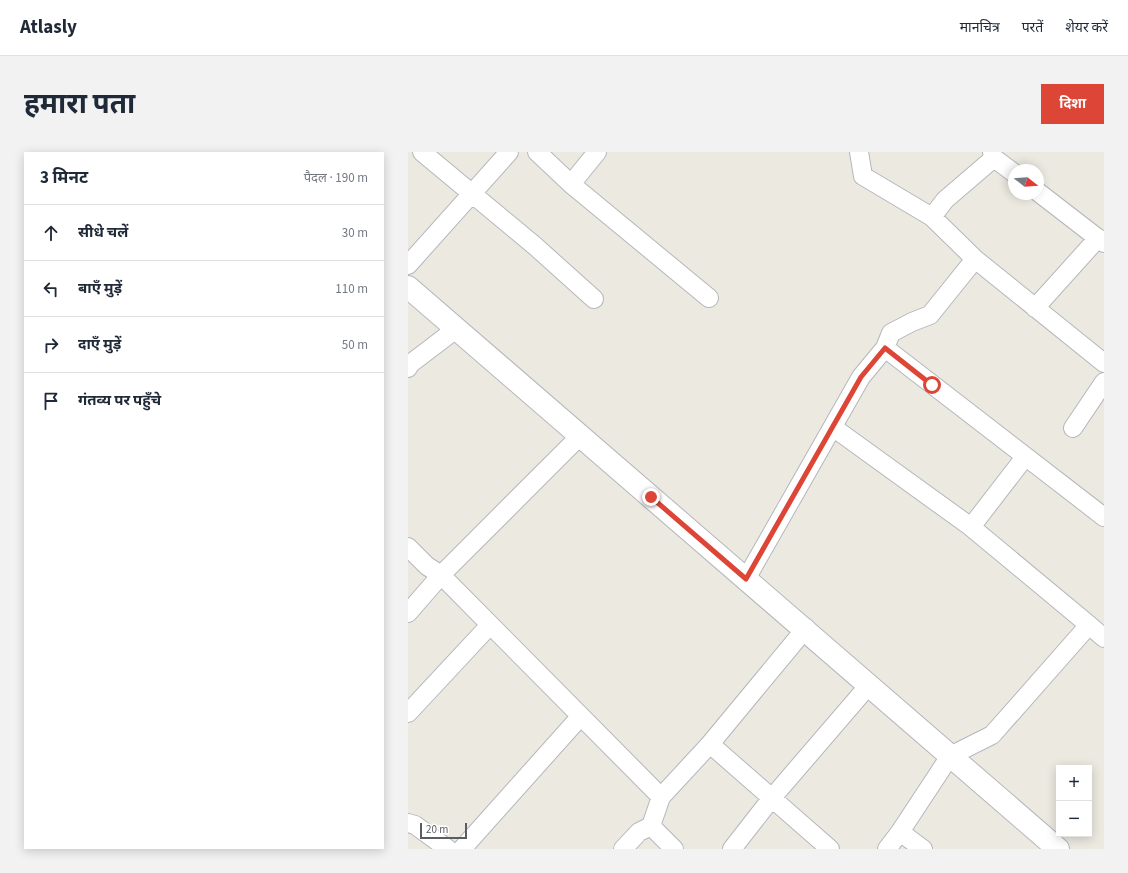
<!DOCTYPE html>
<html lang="hi">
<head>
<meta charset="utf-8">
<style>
	body { margin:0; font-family:"Source Sans 3","Noto Sans Devanagari",sans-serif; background:#f2f2f3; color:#1f2937 }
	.controls { position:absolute; right:12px; bottom:12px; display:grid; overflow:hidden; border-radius:0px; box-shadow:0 2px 10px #0003 }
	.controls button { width:36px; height:36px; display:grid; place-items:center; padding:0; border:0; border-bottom:1px solid #e0e1e3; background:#fff; color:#1f2937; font:20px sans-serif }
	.compass { position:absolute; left:600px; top:12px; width:36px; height:36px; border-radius:50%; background:#fff; box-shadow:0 2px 10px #0003; rotate:107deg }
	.scale { position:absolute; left:12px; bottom:10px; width:47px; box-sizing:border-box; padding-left:4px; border:2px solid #5a5d61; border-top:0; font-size:11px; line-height:14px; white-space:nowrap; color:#5a5d61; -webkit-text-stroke:3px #fff; paint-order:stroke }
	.stop { position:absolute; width:12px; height:12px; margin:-9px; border:3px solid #dd4536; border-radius:50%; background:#fff }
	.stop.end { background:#dd4536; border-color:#fff; box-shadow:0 1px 4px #0008 }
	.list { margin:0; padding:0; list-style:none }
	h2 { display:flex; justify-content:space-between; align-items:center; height:52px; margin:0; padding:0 16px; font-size:17px }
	h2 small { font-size:13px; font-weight:400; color:#747a83 }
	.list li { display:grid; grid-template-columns:26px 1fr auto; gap:12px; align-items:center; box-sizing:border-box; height:56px; padding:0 16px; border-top:1px solid #e0e1e3 }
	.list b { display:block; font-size:15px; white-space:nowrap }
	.list em { font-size:13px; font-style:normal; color:#747a83 }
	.icon { flex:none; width:22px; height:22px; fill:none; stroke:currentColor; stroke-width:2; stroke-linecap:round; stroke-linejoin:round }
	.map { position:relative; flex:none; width:696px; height:697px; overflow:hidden; border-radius:0px }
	header { display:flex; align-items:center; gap:24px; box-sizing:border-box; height:56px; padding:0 20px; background:#fff; border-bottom:1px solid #e0e1e3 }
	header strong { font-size:19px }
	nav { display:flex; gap:22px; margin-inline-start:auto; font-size:14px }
	.intro { display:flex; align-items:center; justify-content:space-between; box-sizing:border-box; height:96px; padding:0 24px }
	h1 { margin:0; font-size:28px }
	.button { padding:10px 18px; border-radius:0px; background:#dd4536; color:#fff; font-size:14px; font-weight:700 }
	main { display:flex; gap:24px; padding:0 24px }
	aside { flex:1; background:#fff; border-radius:0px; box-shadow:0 2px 10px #0003 }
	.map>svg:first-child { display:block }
</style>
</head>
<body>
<header>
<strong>Atlasly</strong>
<nav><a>मानचित्र</a><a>परतें</a><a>शेयर करें</a></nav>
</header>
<div class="intro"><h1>हमारा पता</h1><a class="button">दिशा</a></div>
<main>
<aside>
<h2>3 मिनट<small>पैदल · 190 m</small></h2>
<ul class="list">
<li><svg class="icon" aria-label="ahead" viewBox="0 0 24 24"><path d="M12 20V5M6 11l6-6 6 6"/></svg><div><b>सीधे चलें</b></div><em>30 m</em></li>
<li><svg class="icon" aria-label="left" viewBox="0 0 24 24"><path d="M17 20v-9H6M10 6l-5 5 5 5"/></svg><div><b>बाएँ मुड़ें</b></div><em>110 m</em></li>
<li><svg class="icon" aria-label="right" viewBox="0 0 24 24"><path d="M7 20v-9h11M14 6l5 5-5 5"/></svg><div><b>दाएँ मुड़ें</b></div><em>50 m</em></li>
<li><svg class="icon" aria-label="arrive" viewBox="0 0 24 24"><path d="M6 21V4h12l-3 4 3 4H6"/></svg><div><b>गंतव्य पर पहुँचे</b></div></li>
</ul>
</aside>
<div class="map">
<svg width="696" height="697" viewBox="0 0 696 697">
	<rect width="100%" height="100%" fill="#ece9e1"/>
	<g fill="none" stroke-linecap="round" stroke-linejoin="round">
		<defs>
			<path id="street" d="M 14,0 L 127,94 L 186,147
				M 129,0 L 163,32 L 301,146
				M 451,0 L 455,24 L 524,65 L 567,107 L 696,211
				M 584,0 L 586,6 L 606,21
				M 163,32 L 189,0
				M 630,40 L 696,91
				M 524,65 L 537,48 L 586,6
				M 0,113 L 101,0
				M 627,156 L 690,86
				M 477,196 L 696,365
				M 0,216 L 2,212 L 48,177
				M 426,276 L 563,375 L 681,473
				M 665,276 L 696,230
				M 563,375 L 617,305
				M 0,395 L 19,414 L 33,423 L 253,645
				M 338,427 L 453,225 L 477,196 L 483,181 L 504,170 L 522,163 L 567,107
				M 0,461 L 33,423 L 172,284
				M 0,561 L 82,473
				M 302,592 L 422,697
				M 0,671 L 7,673 L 40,697
				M 243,674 L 266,697
				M 492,680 L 515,697
				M 54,697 L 172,565
				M 215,697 L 231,680 L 243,674 L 253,645 L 302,592 L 398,476
				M 324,697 L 363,647 L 461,533
				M 479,697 L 492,680 L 542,604 L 584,583 L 681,473 L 696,486"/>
			<path id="secondary" d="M 0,135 L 650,697"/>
		</defs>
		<use href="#street" stroke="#b4b7bb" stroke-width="20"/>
		<use href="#secondary" stroke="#b3b6bb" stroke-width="24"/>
		<use href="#street" stroke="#fff" stroke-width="18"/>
		<use href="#secondary" stroke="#fff" stroke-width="22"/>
	</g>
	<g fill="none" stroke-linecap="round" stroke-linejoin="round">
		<path stroke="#dd4536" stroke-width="5" d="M 243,345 L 338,427 L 453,225 L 477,196 L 524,233"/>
	</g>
</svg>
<div class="controls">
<button>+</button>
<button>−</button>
</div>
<svg class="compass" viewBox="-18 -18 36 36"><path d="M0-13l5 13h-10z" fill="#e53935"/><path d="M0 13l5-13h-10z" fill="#747a83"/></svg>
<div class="scale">20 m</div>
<div class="stop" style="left:524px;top:233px"></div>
<div class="stop end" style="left:243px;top:345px"></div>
</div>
</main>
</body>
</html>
